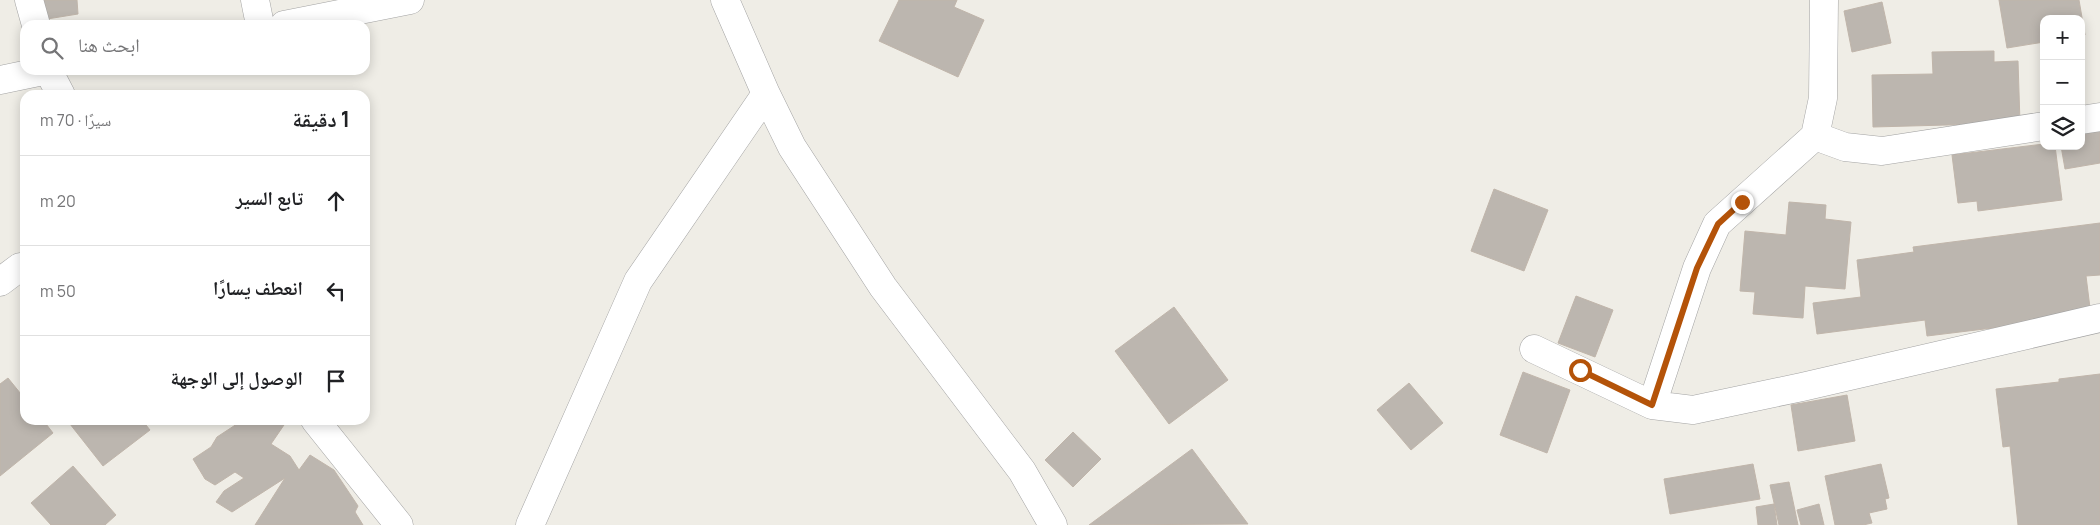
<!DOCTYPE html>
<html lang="ar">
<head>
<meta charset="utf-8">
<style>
	body { margin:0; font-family:Manrope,"Noto Naskh Arabic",sans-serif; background:#f6f6f6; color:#202124; direction:rtl }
	.controls { position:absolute; right:15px; top:15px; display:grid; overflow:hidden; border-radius:10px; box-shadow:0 2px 12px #0003 }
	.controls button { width:45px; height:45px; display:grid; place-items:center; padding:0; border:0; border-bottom:1px solid #e0e0e0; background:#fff; color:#202124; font:25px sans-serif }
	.stop { position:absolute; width:15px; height:15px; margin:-11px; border:4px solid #b45309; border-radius:50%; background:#fff }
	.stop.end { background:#b45309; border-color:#fff; box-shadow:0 1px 5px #0008 }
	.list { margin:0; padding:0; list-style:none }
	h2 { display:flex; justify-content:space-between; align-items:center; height:65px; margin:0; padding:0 20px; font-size:21px }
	h2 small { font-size:16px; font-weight:400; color:#757577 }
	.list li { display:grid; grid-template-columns:32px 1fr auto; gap:15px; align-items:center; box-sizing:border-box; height:90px; padding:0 20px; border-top:1px solid #e0e0e0 }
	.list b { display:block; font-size:19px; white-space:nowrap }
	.list em { font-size:16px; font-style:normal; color:#757577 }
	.icon { flex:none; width:28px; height:28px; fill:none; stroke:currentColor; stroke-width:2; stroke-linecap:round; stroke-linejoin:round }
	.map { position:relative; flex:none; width:2100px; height:525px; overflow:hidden; direction:ltr }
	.search { position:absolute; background:#fff; box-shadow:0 2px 12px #0003; left:20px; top:20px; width:350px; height:55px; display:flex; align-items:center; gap:12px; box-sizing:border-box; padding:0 18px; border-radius:15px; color:#757577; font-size:19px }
	.panel { position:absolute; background:#fff; box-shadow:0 2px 12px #0003; left:20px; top:90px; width:350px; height:335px; border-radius:15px; direction:rtl }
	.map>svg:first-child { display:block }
</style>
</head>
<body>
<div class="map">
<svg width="2100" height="525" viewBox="0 0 2100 525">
	<rect width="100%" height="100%" fill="#efede6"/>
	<path fill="#bcb6af" stroke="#c0b5aa" d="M 44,0 L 77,0 L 78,14 L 47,19 Z
		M 899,0 L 957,0 L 954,7 L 984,20 L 958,77 L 879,41 Z
		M 1999,0 L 2079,0 L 2085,35 L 2081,36 L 2081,19 L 2044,19 L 2044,42 L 2007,48 Z
		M 1882,2 L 1891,43 L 1852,52 L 1844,11 Z
		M 1994,51 L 1994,62 L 2018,61 L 2020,123 L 1873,127 L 1872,75 L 1933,74 L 1932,52 Z
		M 2100,127 L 2100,163 L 2065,169 L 2061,146 L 2081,146 L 2081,131 Z
		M 2044,144 L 2044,146 L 2055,146 L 2062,200 L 1978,211 L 1977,201 L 1958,203 L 1952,155 Z
		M 1494,189 L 1548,210 L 1524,271 L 1471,251 Z
		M 1789,202 L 1826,205 L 1825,219 L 1851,222 L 1845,289 L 1805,286 L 1803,318 L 1753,314 L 1755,292 L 1740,291 L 1745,231 L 1786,235 Z
		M 2100,223 L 2100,275 L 2086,276 L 2091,316 L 1927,336 L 1925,320 L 1817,334 L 1813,303 L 1861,297 L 1857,260 L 1914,252 L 1913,247 Z
		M 1576,296 L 1613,310 L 1595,357 L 1558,343 Z
		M 1174,307 L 1228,380 L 1169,424 L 1115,351 Z
		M 1523,372 L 1570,390 L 1547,453 L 1500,435 Z
		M 2100,374 L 2100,525 L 2018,525 L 2010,446 L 2003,447 L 1996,389 L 2059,382 L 2059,379 Z
		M 8,378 L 25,399 L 25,420 L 43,420 L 53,433 L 0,476 L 0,384 Z
		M 1409,383 L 1443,423 L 1411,450 L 1377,410 Z
		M 1847,395 L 1855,441 L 1798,451 L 1791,405 Z
		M 76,420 L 142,420 L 150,430 L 103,466 L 70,424 Z
		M 243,420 L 283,420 L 286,422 L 271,444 L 290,456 L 299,470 L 310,455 L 334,470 L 358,506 L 355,512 L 363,525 L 255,525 L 285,478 L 232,512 L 216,502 L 224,491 L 244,478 L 235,472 L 215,485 L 205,479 L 193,459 L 211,447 L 217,437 Z
		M 1073,432 L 1101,459 L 1073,487 L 1045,460 Z
		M 1192,449 L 1248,524 L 1089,525 Z
		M 1753,464 L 1760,499 L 1670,514 L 1664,479 Z
		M 1881,464 L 1889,498 L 1885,499 L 1887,509 L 1869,513 L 1872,523 L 1863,525 L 1835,525 L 1825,476 Z
		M 73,466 L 116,515 L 105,525 L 51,525 L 31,503 Z
		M 1789,482 L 1798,525 L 1779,525 L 1770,485 Z
		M 1774,504 L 1777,525 L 1758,525 L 1756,507 Z
		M 1819,504 L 1824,525 L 1801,525 L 1797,510 Z"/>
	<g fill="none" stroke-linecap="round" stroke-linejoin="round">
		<defs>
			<path id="street" d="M 29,0 L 36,25
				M 255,0 L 260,25
				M 725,0 L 766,94 L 792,147 L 883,287 L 1022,471 L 1053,525
				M 284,25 L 410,0
				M 48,70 L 61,95
				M 0,80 L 48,70
				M 2081,120 L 2100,117
				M 1815,136 L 1845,147 L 1882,151 L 2044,126
				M 0,282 L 20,267
				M 1534,349 L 1652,405 L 1693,410 L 1802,387 L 2100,318
				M 1652,405 L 1697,268 L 1717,224 L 1815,136 L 1823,98 L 1824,0
				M 315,420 L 399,525
				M 530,525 L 638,281 L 766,94"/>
		</defs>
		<use href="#street" stroke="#a3a3a3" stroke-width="29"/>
		<use href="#street" stroke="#fff" stroke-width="28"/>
	</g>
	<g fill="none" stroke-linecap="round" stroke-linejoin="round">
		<path stroke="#b45309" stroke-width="6" d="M 1580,370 L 1652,405 L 1697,268 L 1718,224 L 1742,202"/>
	</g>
</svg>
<div class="controls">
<button>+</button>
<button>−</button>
<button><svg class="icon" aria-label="layers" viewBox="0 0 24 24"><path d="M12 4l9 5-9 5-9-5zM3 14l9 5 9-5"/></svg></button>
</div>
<div class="stop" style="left:1580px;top:370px"></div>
<div class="stop end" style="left:1742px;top:202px"></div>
<div class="search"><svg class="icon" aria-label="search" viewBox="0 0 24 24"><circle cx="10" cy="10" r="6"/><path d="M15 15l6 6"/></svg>ابحث هنا</div>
<section class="panel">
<h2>1 دقيقة<small>سيرًا · 70 m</small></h2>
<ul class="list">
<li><svg class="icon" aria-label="ahead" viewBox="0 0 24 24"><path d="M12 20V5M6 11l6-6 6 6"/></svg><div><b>تابع السير</b></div><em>20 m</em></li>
<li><svg class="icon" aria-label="left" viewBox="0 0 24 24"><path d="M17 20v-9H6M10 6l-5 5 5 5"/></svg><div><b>انعطف يسارًا</b></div><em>50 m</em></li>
<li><svg class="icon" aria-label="arrive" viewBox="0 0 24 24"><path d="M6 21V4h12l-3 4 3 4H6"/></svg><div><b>الوصول إلى الوجهة</b></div></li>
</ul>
</section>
</div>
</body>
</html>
